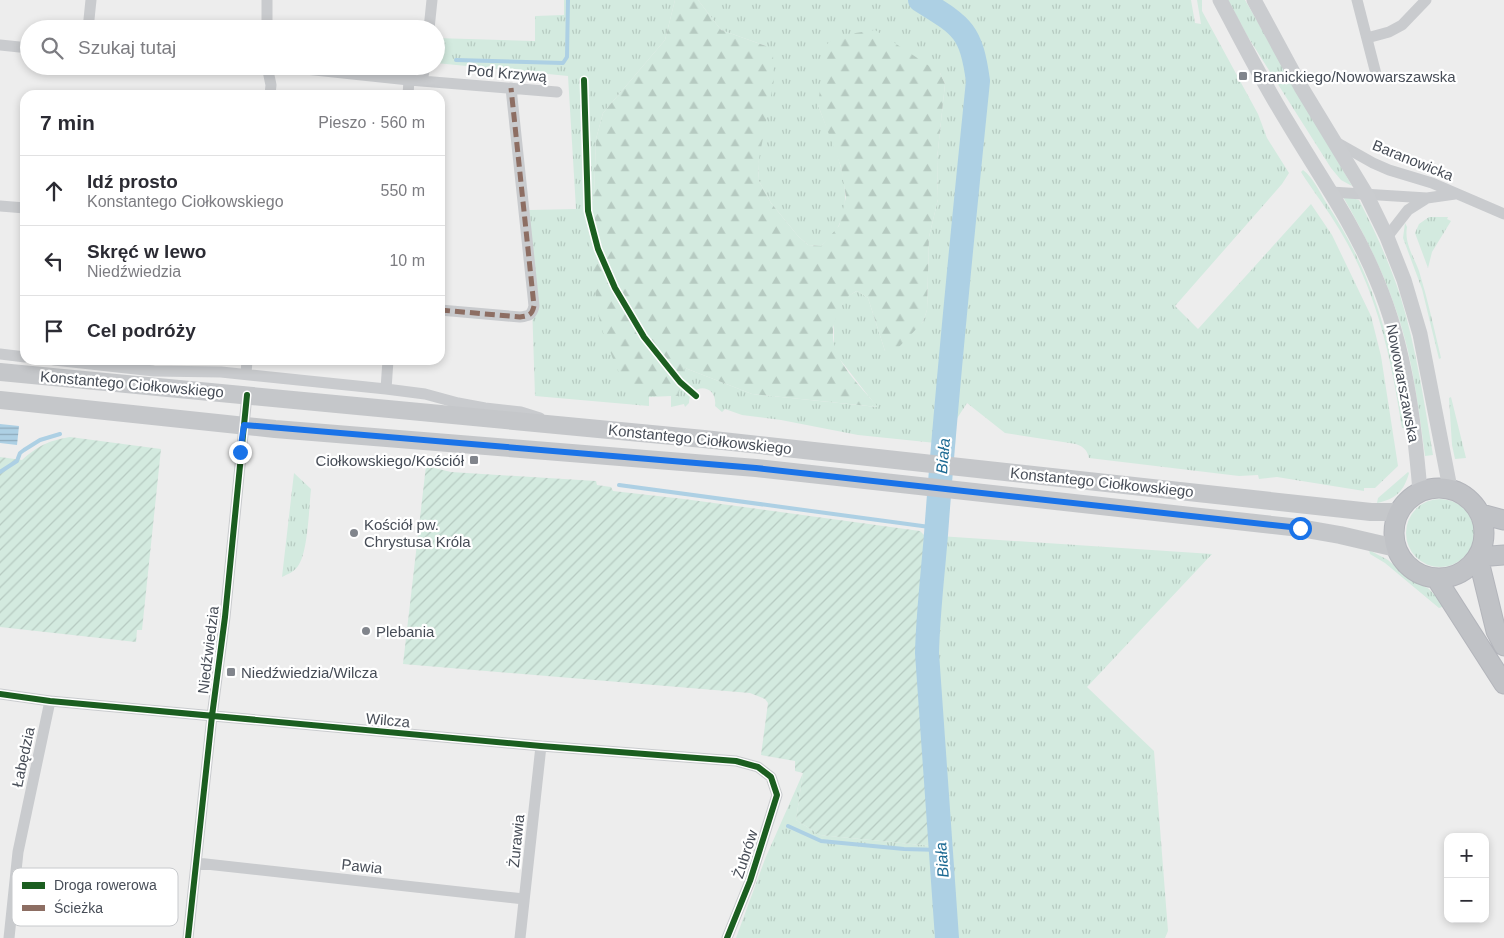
<!DOCTYPE html>
<html lang="pl">
<head>
<meta charset="utf-8">
<style>
	body { margin:0; font-family:Arial,sans-serif; background:#f2f2f3; color:#2b2b33 }
	.controls { position:absolute; right:15px; bottom:15px; display:grid; overflow:hidden; border-radius:10px; box-shadow:0 2px 8px #0003 }
	.controls button { width:45px; height:45px; display:grid; place-items:center; padding:0; border:0; border-bottom:1px solid #e1e1e2; background:#fff; color:#2b2b33; font:25px sans-serif }
	.stop { position:absolute; width:15px; height:15px; margin:-11px; border:4px solid #1a73e8; border-radius:50%; background:#fff }
	.stop.end { background:#1a73e8; border-color:#fff; box-shadow:0 1px 5px #0008 }
	.list { margin:0; padding:0; list-style:none }
	h2 { display:flex; justify-content:space-between; align-items:center; height:65px; margin:0; padding:0 20px; font-size:21px }
	h2 small { font-size:16px; font-weight:400; color:#7c7c81 }
	.list li { display:grid; grid-template-columns:32px 1fr auto; gap:15px; align-items:center; box-sizing:border-box; height:70px; padding:0 20px; border-top:1px solid #e1e1e2 }
	.list b { display:block; font-size:19px; white-space:nowrap }
	.list p { margin:0; font-size:16px; white-space:nowrap; color:#7c7c81 }
	.list em { font-size:16px; font-style:normal; color:#7c7c81 }
	.icon { flex:none; width:28px; height:28px; fill:none; stroke:currentColor; stroke-width:2; stroke-linecap:round; stroke-linejoin:round }
	.map { position:relative; flex:none; width:1504px; height:938px; overflow:hidden }
	.search { position:absolute; background:#fff; box-shadow:0 2px 8px #0003; left:20px; top:20px; width:425px; height:55px; display:flex; align-items:center; gap:12px; box-sizing:border-box; padding:0 18px; border-radius:28px; color:#7c7c81; font-size:19px }
	.panel { position:absolute; background:#fff; box-shadow:0 2px 8px #0003; left:20px; top:90px; width:425px; height:275px; border-radius:15px }
	.map>svg:first-child { display:block }
</style>
</head>
<body>
<div class="map">
<svg width="1504" height="938" viewBox="0 0 1504 938">
	<defs>
		<pattern id="grass-tufts" width="24" height="20" patternUnits="userSpaceOnUse" patternTransform="scale(1.25)"><rect width="24" height="20" fill="#d3eadf"/><path d="M3 7l-1-3M5 7V3M7 7l1-3M15 17l-1-3M17 17v-4M19 17l1-3" fill="none" stroke="#b6cac1"/></pattern>
		<pattern id="forest-firs" width="22" height="20" patternUnits="userSpaceOnUse" patternTransform="scale(1.25)"><rect width="22" height="20" fill="#d3eadf"/><path d="M5 1l3.5 6h-7zM16 11l3.5 6h-7z" fill="#b6cac1"/></pattern>
		<pattern id="garden-furrows" width="10" height="10" patternUnits="userSpaceOnUse" patternTransform="scale(1.25)"><rect width="10" height="10" fill="#d3eadf"/><path d="M-1 1l2-2M0 10L10 0M9 11l2-2" fill="none" stroke="#b6cac1"/></pattern>
		<pattern id="water-rules" width="6" height="5" patternUnits="userSpaceOnUse" patternTransform="scale(1.25)"><rect width="6" height="5" fill="#add0e4"/><path d="M0 2.5h6" fill="none" stroke="#8fabbc"/></pattern>
	</defs>
	<rect width="100%" height="100%" fill="#ededed"/>
	<path fill="url(#grass-tufts)" d="M 564,0 L 675,0 L 665,40 L 603,113 L 596,139 L 594,197 L 588,211 L 685,368 L 752,394 L 877,407 L 838,357 L 834,346 L 834,320 L 846,297 L 857,291 L 868,298 L 885,351 L 923,322 L 927,310 L 929,237 L 938,199 L 937,159 L 945,84 L 940,73 L 818,105 C 831,141 857,187 839,225 C 836,233 827,240 821,246 L 808,245 L 798,236 L 771,203 L 759,181 L 758,164 L 766,46 L 721,30 L 698,0 L 1191,0 L 1195,23 L 1201,24 L 1197,0 L 1202,0 L 1202,11 L 1258,114 L 1267,138 L 1289,173 L 1282,184 L 1175,306 L 1198,329 L 1311,204 L 1332,235 L 1371,316 L 1381,356 L 1398,466 L 1375,488 L 1364,488 L 1364,491 L 1277,477 L 1259,479 L 1258,475 L 1239,476 L 1089,458 C 1087,450 1084,447 1076,444 L 1005,433 L 967,403 L 956,420 L 955,445 L 858,435 L 781,420 L 742,415 L 725,409 L 722,412 L 715,406 C 718,383 689,383 689,403 L 685,407 L 684,404 L 671,407 L 671,396 L 649,397 L 649,406 L 535,396 L 529,210 L 576,209 L 568,76 L 436,63 L 436,38 L 535,41 L 535,16 L 564,15 Z
		M 1228,0 L 1245,0 L 1352,186 L 1341,180 L 1331,168 L 1248,37 Z
		M 1303,170 C 1313,177 1320,193 1327,204 C 1374,275 1392,345 1405,428 L 1402,428 C 1391,357 1377,291 1339,229 C 1328,210 1313,191 1301,172 Z
		M 1342,195 L 1359,200 C 1375,231 1389,262 1400,295 C 1416,347 1424,401 1433,455 L 1425,456 C 1421,426 1417,395 1411,365 C 1399,304 1373,249 1342,195 Z
		M 1429,217 L 1448,217 L 1447,219 L 1451,221 L 1432,252 L 1428,268 L 1415,233 L 1419,224 Z
		M 1405,223 L 1407,227 C 1404,243 1414,257 1419,271 C 1428,300 1434,329 1441,358 L 1439,359 L 1422,289 L 1403,238 Z
		M 1451,397 L 1466,458 L 1455,459 L 1452,445 L 1449,398 Z
		M 1408,472 L 1409,473 C 1404,491 1396,499 1377,503 L 1378,498 Z
		M 294,473 L 311,489 C 309,507 308,553 298,566 C 294,572 288,574 282,577 Z
		M1406 533a34 34 0 1 1 68 0a34 34 0 1 1-68 0Z
		M 924,535 L 1212,554 L 1087,687 L 1154,751 L 1168,931 L 1165,938 L 736,938 L 765,859 L 803,773 L 796,820 L 820,835 L 932,846 L 919,651 Z
		M 1369,550 L 1388,560 L 1404,574 L 1429,589 L 1445,606 L 1439,608 L 1385,563 L 1370,554 Z"/>
	<path fill="url(#forest-firs)" d="M 675,0 L 698,0 L 721,30 L 766,46 L 773,55 L 774,80 L 758,164 L 759,181 L 771,203 L 798,236 L 808,245 L 821,246 L 839,226 L 846,197 L 841,167 L 818,105 L 826,45 L 836,36 L 875,30 L 940,73 L 945,84 L 937,159 L 938,199 L 929,237 L 927,310 L 923,322 L 897,349 L 885,351 L 868,298 L 857,291 C 845,297 844,301 838,314 C 819,349 857,382 878,407 L 752,394 L 685,368 L 678,396 L 638,396 L 629,390 L 616,367 L 601,327 L 598,313 L 590,253 L 588,211 L 594,197 L 596,139 L 603,113 L 665,40 Z"/>
	<path fill="url(#garden-furrows)" d="M 70,437 L 161,449 L 142,630 L 137,630 L 136,642 L 0,627 L 0,457 L 22,460 C 39,445 48,441 70,437 Z
		M 426,466 L 451,472 L 596,481 L 597,485 L 611,487 L 613,491 L 684,499 L 920,531 L 924,535 L 919,651 L 932,846 L 820,835 L 796,820 L 803,773 L 795,771 L 795,761 L 761,755 L 768,703 L 765,699 L 750,693 L 403,664 Z"/>
	<path fill="url(#water-rules)" d="M 0,424 L 19,426 L 17,445 L 0,443 Z"/>
	<g fill="none" stroke-linecap="round" stroke-linejoin="round">
		<path stroke="#add0e4" stroke-width="4" d="M 456,60 L 563,63 L 567,57 L 568,0
			M 0,472 L 17,461 L 20,453 L 24,450 L 40,440 L 60,434
			M 619,485 L 937,528
			M 788,826 L 821,841 L 904,849 L 941,850"/>
		<path stroke="#add0e4" stroke-width="24" d="M 920,0 C 962,26 971,30 978,81 C 963,228 948,374 937,521 C 934,565 928,609 927,653 L 947,938"/>
		<defs>
			<path id="trunk" d="M1394 533a45 45 0 1 1 90 0a45 45 0 1 1-90 0Z
				M 1481,514 L 1504,520
				M 1478,557 L 1496,631 L 1504,646
				M 1478,557 L 1504,555
				M 1436,578 L 1504,684"/>
		</defs>
		<use href="#trunk" stroke="#b3b5bb" stroke-width="21"/>
		<path stroke="#c9cbce" stroke-width="11" d="M 267,0 L 267,29
			M 1357,0 L 1376,74
			M 88,29 L 91,0
			M 429,29 L 432,0
			M 1367,38 L 1389,32 L 1402,25 L 1426,0
			M 0,45 L 29,48
			M 267,66 L 271,85 L 270,95
			M 277,66 L 409,80 L 557,92
			M 422,81 L 425,66
			M 408,95 L 409,80
			M 1334,141 L 1373,163 L 1389,170 L 1432,183 L 1504,214
			M 1331,192 L 1427,198 L 1455,194
			M 0,206 L 25,208
			M 1387,237 L 1408,210 L 1427,198
			M 440,310 L 520,317 C 529,316 532,315 534,306 L 511,88
			M 0,354 L 25,357
			M 54,360 L 154,371 L 221,372 L 386,389 L 425,394 L 458,403 L 485,408 L 521,412 L 540,418
			M 246,374 L 247,360
			M 386,389 L 388,360
			M 0,694 L 50,701 L 541,746 L 736,761 L 758,767 L 771,777 L 777,795 L 750,881 L 727,938
			M 197,863 L 524,899
			M 9,938 L 18,852 L 50,701
			M 188,938 L 212,716 L 225,617 L 247,395
			M 520,938 L 541,746"/>
		<path stroke="#cacccf" stroke-width="15" d="M 1220,0 C 1242,41 1263,83 1288,123 C 1319,175 1354,224 1377,281 C 1405,347 1414,420 1420,491
			M 1254,0 L 1301,87 L 1366,194 L 1387,237 L 1404,280 L 1420,334 L 1450,488"/>
		<path stroke="#c5c7ca" stroke-width="18" d="M 0,372 L 704,439 L 1371,512 L 1399,512
			M 0,400 L 275,429 L 756,468 L 1300,528 L 1340,535 L 1396,548"/>
		<use href="#trunk" stroke="#c0c2c6" stroke-width="19"/>
		<path stroke="#8d6e63" stroke-width="5" stroke-dasharray="10 5" stroke-linecap="butt" d="M 440,310 L 520,317 C 529,316 532,315 534,306 L 511,88"/>
		<defs>
			<path id="cycleway" d="M 584,80 L 588,211 L 598,249 L 615,288 L 644,337 L 680,382 L 696,396
				M 0,694 L 50,701 L 541,746 L 736,761 L 758,767 L 771,777 L 777,795 L 750,881 L 727,938
				M 188,938 L 212,716 L 225,617 L 247,395"/>
		</defs>
		<use href="#cycleway" stroke="#fff" stroke-width="9"/>
		<use href="#cycleway" stroke="#1b5e20" stroke-width="6"/>
	</g>
	<g fill="none" stroke-linecap="round" stroke-linejoin="round">
		<path stroke="#1a73e8" stroke-width="6" d="M 240,452 L 244,425 L 756,468 L 1300,528"/>
	</g>
	<g fill="#81858c" stroke="#fff" stroke-width="2">
		<rect x="1238" y="71" width="10" height="10" rx="2.5"/>
		<rect x="469" y="455" width="10" height="10" rx="2.5"/>
		<circle cx="354" cy="533" r="5"/>
		<circle cx="366" cy="631" r="5"/>
		<rect x="226" y="667" width="10" height="10" rx="2.5"/>
	</g>
	<g text-anchor="middle" dominant-baseline="central" stroke-width="4.5" stroke-linejoin="round" paint-order="stroke">
		<g font-size="15" fill="#474d57" stroke="#fff">
			<text transform="translate(507 73) rotate(5)">Pod Krzywą</text>
			<text transform="translate(1413 160) rotate(22)">Baranowicka</text>
			<text transform="translate(1403 383) rotate(79)">Nowowarszawska</text>
			<text transform="translate(132 384) rotate(5)">Konstantego Ciołkowskiego</text>
			<text transform="translate(700 439) rotate(6)">Konstantego Ciołkowskiego</text>
			<text transform="translate(1102 482) rotate(6)">Konstantego Ciołkowskiego</text>
			<text transform="translate(208 650) rotate(-83)">Niedźwiedzia</text>
			<text transform="translate(388 720) rotate(5)">Wilcza</text>
			<text transform="translate(23 757) rotate(-78)">Łabędzia</text>
			<text transform="translate(516 841) rotate(-84)">Żurawia</text>
			<text transform="translate(745 854) rotate(-72)">Żubrów</text>
			<text transform="translate(362 866) rotate(6)">Pawia</text>
		</g>
		<g font-size="15" fill="#474d57" stroke="#fff" text-anchor="start">
			<text x="1253" y="76">Branickiego/Nowowarszawska</text>
			<text x="464" y="460" text-anchor="end">Ciołkowskiego/Kościół</text>
			<text x="364" y="524">Kościół pw.<tspan x="364" dy="17">Chrystusa Króla</tspan></text>
			<text x="376" y="631">Plebania</text>
			<text x="241" y="672">Niedźwiedzia/Wilcza</text>
		</g>
		<g font-size="16" font-style="italic" fill="#1d6a93" stroke="#fff">
			<text transform="translate(943 456) rotate(-85)">Biała</text>
			<text transform="translate(942 860) rotate(-94)">Biała</text>
		</g>
	</g>
	<rect x="12" y="868" width="166" height="58" rx="8" fill="#fff" stroke="#c8cacd" stroke-width="1"/>
	<rect x="22" y="882" width="23" height="7" fill="#1b5e20"/>
	<rect x="22" y="905" width="23" height="6" fill="#8d6e63"/>
	<g font-size="14" fill="#474d57">
		<text x="54" y="890">Droga rowerowa</text>
		<text x="54" y="913">Ścieżka</text>
	</g>
</svg>
<div class="controls">
<button>+</button>
<button>−</button>
</div>
<div class="stop" style="left:1300px;top:528px"></div>
<div class="stop end" style="left:240px;top:452px"></div>
<div class="search"><svg class="icon" aria-label="search" viewBox="0 0 24 24"><circle cx="10" cy="10" r="6"/><path d="M15 15l6 6"/></svg>Szukaj tutaj</div>
<section class="panel">
<h2>7 min<small>Pieszo · 560 m</small></h2>
<ul class="list">
<li><svg class="icon" aria-label="ahead" viewBox="0 0 24 24"><path d="M12 20V5M6 11l6-6 6 6"/></svg><div><b>Idź prosto</b><p>Konstantego Ciołkowskiego</p></div><em>550 m</em></li>
<li><svg class="icon" aria-label="left" viewBox="0 0 24 24"><path d="M17 20v-9H6M10 6l-5 5 5 5"/></svg><div><b>Skręć w lewo</b><p>Niedźwiedzia</p></div><em>10 m</em></li>
<li><svg class="icon" aria-label="arrive" viewBox="0 0 24 24"><path d="M6 21V4h12l-3 4 3 4H6"/></svg><div><b>Cel podróży</b></div></li>
</ul>
</section>
</div>
</body>
</html>
